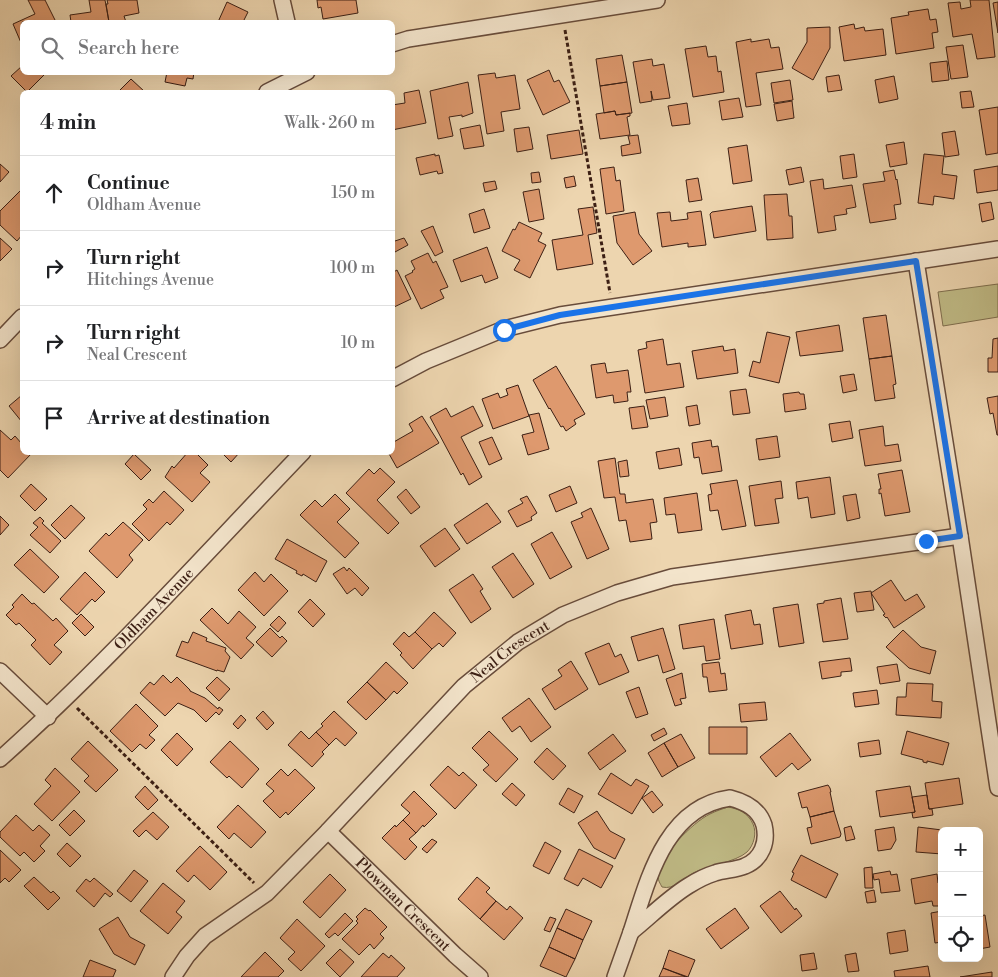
<!DOCTYPE html>
<html lang="en">
<head>
<meta charset="utf-8">
<style>
	body { margin:0; font-family:"Libre Bodoni",serif; background:#f2f2f2; color:#202124 }
	.controls { position:absolute; right:15px; bottom:15px; display:grid; overflow:hidden; border-radius:8px; box-shadow:0 5px 20px #0002 }
	.controls button { width:45px; height:45px; display:grid; place-items:center; padding:0; border:0; border-bottom:1px solid #e0e0e0; background:#fff; color:#202124; font:25px sans-serif }
	.stop { position:absolute; width:15px; height:15px; margin:-11px; border:4px solid #1a73e8; border-radius:50%; background:#fff }
	.stop.end { background:#1a73e8; border-color:#fff; box-shadow:0 1px 5px #0008 }
	.list { margin:0; padding:0; list-style:none }
	h2 { display:flex; justify-content:space-between; align-items:center; height:65px; margin:0; padding:0 20px; font-size:21px }
	h2 small { font-size:16px; font-weight:400; color:#757577 }
	.list li { display:grid; grid-template-columns:32px 1fr auto; gap:15px; align-items:center; box-sizing:border-box; height:75px; padding:0 20px; border-top:1px solid #e0e0e0 }
	.list b { display:block; font-size:19px; white-space:nowrap }
	.list p { margin:0; font-size:16px; white-space:nowrap; color:#757577 }
	.list em { font-size:16px; font-style:normal; color:#757577 }
	.icon { flex:none; width:28px; height:28px; fill:none; stroke:currentColor; stroke-width:2; stroke-linecap:round; stroke-linejoin:round }
	.map { position:relative; flex:none; width:998px; height:977px; overflow:hidden }
	.search { position:absolute; background:#fff; box-shadow:0 5px 20px #0002; left:20px; top:20px; width:375px; height:55px; display:flex; align-items:center; gap:12px; box-sizing:border-box; padding:0 18px; border-radius:8px; color:#757577; font-size:19px }
	.panel { position:absolute; background:#fff; box-shadow:0 5px 20px #0002; left:20px; top:90px; width:375px; height:365px; border-radius:8px }
	.map>svg:first-child { display:block }
</style>
</head>
<body>
<div class="map">
<svg width="998" height="977" viewBox="0 0 998 977">
	<rect width="100%" height="100%" fill="#edd5af"/>
	<filter id="stains"><feTurbulence type="fractalNoise" baseFrequency=".004" numOctaves="4"/><feColorMatrix values="0 0 0 0 .2 0 0 0 0 .09 0 0 0 0 .02 0 0 0 .5 -.17"/></filter>
	<radialGradient id="worn" r=".72"><stop offset=".6" stop-color="#630" stop-opacity="0"/><stop offset="1" stop-color="#630" stop-opacity=".3"/></radialGradient>
	<path fill="#c0bb86" stroke="#7e6d4d" d="M 998,284 L 998,317 L 943,326 L 938,292 Z
		M 728,807 C 739,809 748,813 753,824 C 757,833 754,845 747,852 C 736,862 707,866 693,873 C 683,879 674,890 662,887 C 660,883 658,881 658,876 C 658,857 693,822 710,814 C 716,811 722,809 728,807 Z"/>
	<path fill="#de996e" stroke="#3c1f14" d="M 28,0 L 45,0 L 56,22 L 22,22 L 22,45 L 13,24 L 35,14 Z
		M 89,0 L 105,0 L 109,22 L 71,22 L 70,15 L 91,12 Z
		M 107,0 L 137,0 L 139,13 L 124,16 L 126,22 L 109,22 L 106,4 L 108,4 Z
		M 317,0 L 356,0 L 358,13 L 323,19 L 321,7 L 318,8 Z
		M 970,0 L 989,0 L 995,57 L 977,59 L 972,34 L 953,37 L 948,3 L 960,2 L 961,9 L 971,7 Z
		M 227,2 L 248,12 L 243,22 L 218,22 Z
		M 998,2 L 998,33 L 993,3 Z
		M 928,9 L 930,20 L 936,19 L 938,32 L 932,33 L 934,48 L 896,54 L 891,18 L 909,15 L 908,12 Z
		M 854,24 L 855,29 L 864,27 L 865,31 L 883,29 L 886,55 L 844,61 L 839,27 Z
		M 830,27 L 830,48 L 813,80 L 792,68 L 807,42 L 807,28 Z
		M 751,39 L 751,42 L 769,39 L 771,48 L 779,47 L 783,69 L 756,73 L 761,105 L 746,107 L 736,42 Z
		M 963,45 L 968,77 L 951,79 L 946,47 Z
		M 706,46 L 708,57 L 716,56 L 718,72 L 721,71 L 724,92 L 693,97 L 685,49 Z
		M 622,55 L 627,82 L 600,86 L 596,59 Z
		M 652,59 L 653,66 L 664,64 L 670,98 L 653,100 L 651,91 L 652,101 L 640,103 L 633,62 Z
		M 947,61 L 949,80 L 932,82 L 930,63 Z
		M 22,66 L 22,72 L 47,72 L 27,92 L 11,76 Z
		M 549,70 L 554,82 L 559,80 L 570,102 L 543,115 L 527,80 Z
		M 167,72 L 194,72 L 193,79 L 187,78 L 185,86 L 165,82 Z
		M 495,73 L 496,78 L 515,75 L 520,109 L 501,112 L 504,131 L 487,134 L 478,75 Z
		M 839,75 L 842,90 L 828,92 L 826,77 Z
		M 894,76 L 898,99 L 879,103 L 875,80 Z
		M 131,79 L 145,92 L 118,92 Z
		M 790,80 L 793,100 L 774,103 L 771,83 Z
		M 468,82 L 473,113 L 462,117 L 462,115 L 449,117 L 453,136 L 438,139 L 430,91 Z
		M 627,82 L 632,113 L 616,115 L 615,111 L 604,113 L 600,86 Z
		M 419,90 L 426,123 L 392,130 L 392,105 L 405,103 L 404,93 Z
		M 971,91 L 974,107 L 962,108 L 960,92 Z
		M 739,98 L 743,117 L 722,120 L 719,101 Z
		M 792,101 L 794,118 L 777,121 L 774,104 Z
		M 687,103 L 690,124 L 672,126 L 668,106 Z
		M 998,107 L 998,153 L 986,155 L 979,110 Z
		M 615,111 L 616,115 L 630,113 L 630,116 L 627,117 L 630,135 L 600,139 L 596,114 Z
		M 480,125 L 484,146 L 464,149 L 460,129 Z
		M 529,127 L 533,149 L 517,152 L 514,129 Z
		M 579,130 L 583,154 L 551,159 L 547,135 Z
		M 955,131 L 959,155 L 945,157 L 942,133 Z
		M 638,135 L 641,153 L 622,156 L 621,146 L 630,144 L 628,136 Z
		M 904,142 L 907,164 L 890,167 L 886,145 Z
		M 747,145 L 752,181 L 733,184 L 728,148 Z
		M 435,154 L 435,156 L 439,155 L 443,173 L 438,174 L 437,171 L 420,175 L 416,158 Z
		M 854,154 L 857,177 L 843,179 L 840,156 Z
		M 924,154 L 944,156 L 942,174 L 957,176 L 954,199 L 934,196 L 933,205 L 918,203 Z
		M 0,164 L 9,172 L 0,182 Z
		M 998,166 L 998,190 L 977,193 L 974,170 Z
		M 614,167 L 616,181 L 620,180 L 624,211 L 606,214 L 600,169 Z
		M 801,167 L 804,182 L 789,185 L 786,170 Z
		M 894,170 L 896,180 L 897,179 L 901,204 L 894,205 L 896,219 L 870,223 L 863,184 L 885,181 L 883,172 Z
		M 539,172 L 541,182 L 532,183 L 531,173 Z
		M 574,176 L 576,186 L 566,188 L 564,178 Z
		M 698,178 L 702,200 L 689,202 L 686,180 Z
		M 823,179 L 824,189 L 852,185 L 856,207 L 846,209 L 847,214 L 834,216 L 836,230 L 818,233 L 810,181 Z
		M 495,181 L 497,189 L 485,192 L 483,183 Z
		M 539,189 L 544,219 L 529,222 L 523,192 Z
		M 21,190 L 22,191 L 22,221 L 21,223 L 22,225 L 22,235 L 17,241 L 0,225 L 0,211 Z
		M 787,194 L 789,216 L 792,216 L 793,238 L 767,240 L 764,195 Z
		M 991,202 L 994,219 L 982,222 L 979,204 Z
		M 752,206 L 756,231 L 714,238 L 710,214 L 712,212 Z
		M 593,207 L 597,233 L 588,235 L 593,264 L 557,270 L 552,240 L 583,235 L 578,209 Z
		M 484,209 L 490,228 L 474,233 L 469,214 Z
		M 701,211 L 706,245 L 688,247 L 688,243 L 662,247 L 657,213 L 670,212 L 671,221 L 688,219 L 687,213 Z
		M 635,212 L 639,234 L 652,251 L 633,265 L 617,243 L 613,216 Z
		M 519,222 L 542,233 L 538,241 L 546,245 L 530,278 L 514,270 L 520,260 L 502,251 L 513,229 L 515,230 Z
		M 433,226 L 443,252 L 435,256 L 421,231 Z
		M 0,238 L 12,249 L 0,261 Z
		M 404,238 L 408,245 L 395,252 L 392,242 Z
		M 487,247 L 498,278 L 485,283 L 482,275 L 461,282 L 453,260 Z
		M 428,253 L 433,263 L 436,261 L 448,287 L 440,290 L 444,298 L 421,309 L 405,276 L 413,272 L 412,271 L 415,269 L 411,261 Z
		M 397,270 L 411,299 L 392,308 L 392,273 Z
		M 886,315 L 892,356 L 869,359 L 863,318 Z
		M 839,325 L 843,351 L 800,356 L 796,332 Z
		M 767,332 L 790,337 L 779,383 L 749,376 L 753,361 L 760,363 Z
		M 998,338 L 998,372 L 988,372 L 988,358 L 992,358 L 993,339 Z
		M 663,339 L 667,365 L 680,363 L 684,387 L 645,393 L 638,350 L 647,348 L 646,342 Z
		M 723,346 L 724,351 L 735,349 L 738,373 L 697,379 L 692,351 Z
		M 892,356 L 896,384 L 893,385 L 895,398 L 875,401 L 869,359 Z
		M 605,363 L 607,373 L 628,370 L 631,392 L 627,392 L 628,401 L 614,403 L 613,395 L 596,398 L 591,365 Z
		M 556,366 L 585,414 L 574,420 L 576,424 L 566,431 L 563,426 L 561,427 L 550,408 L 549,409 L 533,380 Z
		M 854,374 L 857,390 L 843,393 L 840,376 Z
		M 518,385 L 529,416 L 493,429 L 482,399 L 498,393 L 500,398 L 508,395 L 506,389 Z
		M 746,389 L 750,413 L 733,415 L 730,391 Z
		M 799,392 L 800,394 L 804,394 L 806,409 L 785,412 L 783,394 Z
		M 22,395 L 22,422 L 9,406 Z
		M 998,396 L 998,435 L 997,435 L 993,413 L 990,414 L 987,398 Z
		M 665,397 L 668,416 L 650,419 L 646,400 Z
		M 697,405 L 700,424 L 689,426 L 686,407 Z
		M 473,406 L 483,426 L 461,437 L 482,477 L 469,485 L 463,473 L 461,475 L 430,417 L 446,408 L 451,417 Z
		M 644,406 L 648,427 L 632,429 L 629,408 Z
		M 539,413 L 549,449 L 528,455 L 522,435 L 534,432 L 529,415 Z
		M 422,416 L 439,443 L 397,468 L 388,452 L 392,452 L 392,443 L 413,431 L 409,424 Z
		M 850,421 L 853,438 L 832,442 L 829,424 Z
		M 883,426 L 885,446 L 898,444 L 901,461 L 865,466 L 859,430 Z
		M 0,430 L 11,440 L 15,436 L 22,444 L 22,452 L 32,453 L 8,478 L 0,470 Z
		M 777,436 L 780,457 L 759,460 L 756,439 Z
		M 492,437 L 502,459 L 489,465 L 479,442 Z
		M 711,440 L 712,447 L 718,446 L 722,471 L 702,474 L 699,457 L 694,458 L 692,443 Z
		M 679,448 L 682,465 L 659,469 L 656,452 Z
		M 188,452 L 195,452 L 208,465 L 200,473 L 210,482 L 192,502 L 165,477 L 172,466 L 174,468 Z
		M 221,452 L 240,452 L 231,462 Z
		M 134,454 L 151,470 L 141,480 L 125,464 Z
		M 615,458 L 620,494 L 625,494 L 626,503 L 653,499 L 657,522 L 650,523 L 652,539 L 630,542 L 626,520 L 619,521 L 615,497 L 604,498 L 598,461 Z
		M 627,460 L 629,476 L 620,477 L 618,462 Z
		M 380,468 L 395,482 L 377,500 L 399,523 L 388,534 L 346,493 L 369,469 L 374,474 Z
		M 902,470 L 910,512 L 885,516 L 881,493 L 879,494 L 879,489 L 881,489 L 878,474 Z
		M 830,477 L 835,514 L 811,518 L 808,497 L 798,499 L 796,482 Z
		M 737,480 L 746,526 L 722,530 L 718,510 L 710,511 L 708,495 L 712,494 L 710,484 Z
		M 781,481 L 783,498 L 775,499 L 779,523 L 755,526 L 749,486 Z
		M 31,484 L 47,499 L 35,511 L 20,496 Z
		M 570,486 L 577,503 L 556,512 L 549,495 Z
		M 406,489 L 420,507 L 411,514 L 397,497 Z
		M 164,491 L 184,510 L 170,525 L 167,522 L 149,541 L 132,524 L 147,509 L 143,505 L 149,499 L 153,503 Z
		M 697,493 L 702,530 L 678,533 L 675,514 L 666,515 L 664,498 Z
		M 335,494 L 350,509 L 337,522 L 359,543 L 345,558 L 300,515 L 315,500 L 322,507 Z
		M 856,494 L 860,518 L 847,521 L 843,496 Z
		M 527,496 L 537,513 L 531,517 L 532,520 L 517,527 L 508,511 L 523,503 L 520,499 Z
		M 487,503 L 501,522 L 467,544 L 454,525 Z
		M 71,505 L 85,518 L 65,539 L 51,525 Z
		M 591,508 L 609,549 L 587,559 L 571,522 L 583,517 L 581,513 Z
		M 0,516 L 9,525 L 0,535 Z
		M 40,517 L 44,521 L 42,523 L 61,541 L 50,553 L 30,535 L 38,527 L 33,523 Z
		M 123,522 L 143,540 L 129,555 L 133,560 L 117,578 L 89,551 L 106,533 L 109,536 Z
		M 445,528 L 460,549 L 435,567 L 420,546 Z
		M 552,532 L 572,567 L 550,579 L 531,544 Z
		M 287,539 L 327,561 L 316,582 L 303,574 L 302,576 L 296,573 L 297,571 L 275,559 Z
		M 30,549 L 59,577 L 44,593 L 14,565 Z
		M 513,553 L 534,584 L 513,598 L 492,567 Z
		M 344,567 L 347,571 L 349,568 L 369,588 L 362,596 L 355,588 L 347,594 L 333,574 Z
		M 85,572 L 105,592 L 95,602 L 92,599 L 77,615 L 60,599 Z
		M 255,572 L 264,582 L 271,574 L 288,591 L 264,616 L 238,590 Z
		M 473,574 L 483,589 L 480,591 L 491,609 L 471,623 L 449,590 Z
		M 891,580 L 905,601 L 917,594 L 925,607 L 894,628 L 887,617 L 886,618 L 883,615 L 885,614 L 871,593 Z
		M 871,591 L 874,610 L 857,612 L 854,593 Z
		M 22,594 L 32,604 L 34,603 L 53,621 L 56,618 L 68,631 L 54,645 L 62,652 L 50,665 L 31,645 L 36,640 L 19,623 L 16,625 L 6,615 L 14,607 L 12,605 Z
		M 841,598 L 848,639 L 823,642 L 817,604 L 824,603 L 824,601 Z
		M 310,599 L 325,614 L 313,627 L 298,612 Z
		M 798,604 L 804,643 L 779,647 L 773,608 Z
		M 212,608 L 228,624 L 239,611 L 256,627 L 246,638 L 254,645 L 241,659 L 200,620 Z
		M 751,610 L 754,625 L 760,624 L 763,644 L 731,649 L 725,615 Z
		M 434,612 L 456,633 L 443,647 L 439,643 L 432,649 L 415,632 Z
		M 81,614 L 94,627 L 85,636 L 72,623 Z
		M 279,616 L 286,623 L 278,632 L 270,625 Z
		M 714,619 L 720,659 L 706,661 L 704,646 L 683,649 L 679,625 Z
		M 270,628 L 280,638 L 282,636 L 287,641 L 272,657 L 256,642 Z
		M 663,628 L 675,669 L 663,673 L 658,655 L 638,661 L 631,637 Z
		M 903,630 L 921,647 L 936,651 L 930,674 L 909,668 L 886,647 Z
		M 193,632 L 207,638 L 206,641 L 226,648 L 225,651 L 230,657 L 224,672 L 217,670 L 217,671 L 176,656 L 182,641 L 188,643 Z
		M 404,632 L 409,637 L 415,632 L 432,649 L 413,669 L 400,655 L 402,653 L 393,644 Z
		M 609,643 L 615,657 L 621,654 L 629,672 L 599,685 L 585,653 Z
		M 850,658 L 852,671 L 841,672 L 841,676 L 822,679 L 819,662 Z
		M 571,661 L 588,689 L 555,710 L 542,689 L 562,676 L 558,670 Z
		M 386,662 L 408,683 L 397,694 L 394,691 L 386,700 L 367,682 Z
		M 719,662 L 721,674 L 725,673 L 727,690 L 709,692 L 707,677 L 703,677 L 702,664 Z
		M 897,664 L 900,681 L 880,684 L 877,667 Z
		M 682,673 L 686,698 L 680,699 L 682,704 L 675,706 L 666,679 Z
		M 163,675 L 171,683 L 177,677 L 190,690 L 190,691 L 205,698 L 218,709 L 219,707 L 223,710 L 219,715 L 216,712 L 206,722 L 194,710 L 178,703 L 165,716 L 140,693 L 150,682 L 154,685 Z
		M 217,677 L 230,689 L 219,701 L 206,688 Z
		M 367,682 L 386,700 L 366,720 L 347,702 Z
		M 907,683 L 933,684 L 932,701 L 942,702 L 941,718 L 896,715 L 897,697 L 906,697 Z
		M 639,687 L 648,714 L 636,718 L 626,692 Z
		M 877,690 L 879,704 L 855,707 L 853,693 Z
		M 529,698 L 551,727 L 531,742 L 520,726 L 512,732 L 502,718 Z
		M 765,702 L 767,720 L 741,722 L 739,704 Z
		M 136,704 L 158,726 L 149,735 L 155,740 L 146,749 L 140,744 L 132,752 L 110,731 Z
		M 263,711 L 274,723 L 267,730 L 256,718 Z
		M 334,711 L 357,733 L 345,746 L 336,738 L 329,745 L 316,732 L 323,726 L 321,724 Z
		M 241,715 L 246,720 L 238,729 L 233,724 Z
		M 709,727 L 747,727 L 747,754 L 709,754 Z
		M 664,728 L 667,734 L 654,741 L 651,735 Z
		M 301,731 L 309,739 L 316,732 L 329,745 L 322,752 L 324,754 L 312,767 L 288,745 Z
		M 489,731 L 518,759 L 496,782 L 483,770 L 489,765 L 472,748 Z
		M 907,731 L 949,743 L 943,765 L 927,761 L 927,763 L 923,762 L 923,760 L 901,754 Z
		M 177,733 L 193,749 L 177,766 L 161,750 Z
		M 790,733 L 811,760 L 798,770 L 792,763 L 776,777 L 760,757 Z
		M 613,734 L 626,751 L 600,770 L 588,753 Z
		M 681,734 L 695,758 L 678,767 L 664,743 Z
		M 879,740 L 881,754 L 860,757 L 858,743 Z
		M 88,741 L 118,770 L 96,792 L 84,781 L 89,776 L 71,759 Z
		M 230,741 L 259,769 L 242,788 L 229,776 L 227,778 L 210,762 Z
		M 664,743 L 678,767 L 662,777 L 648,753 Z
		M 547,748 L 566,766 L 553,780 L 534,762 Z
		M 448,766 L 459,776 L 463,772 L 477,785 L 455,809 L 430,785 Z
		M 55,768 L 80,792 L 52,821 L 34,804 L 51,786 L 45,780 Z
		M 281,769 L 288,776 L 295,769 L 315,788 L 288,815 L 286,812 L 280,818 L 263,801 L 274,791 L 266,784 Z
		M 611,773 L 631,786 L 636,779 L 649,786 L 632,814 L 598,794 Z
		M 959,778 L 963,804 L 929,809 L 925,783 Z
		M 512,783 L 525,795 L 516,806 L 502,794 Z
		M 828,785 L 830,788 L 831,792 L 830,792 L 834,811 L 810,817 L 807,807 L 802,808 L 798,793 Z
		M 145,786 L 158,800 L 148,810 L 135,797 Z
		M 910,786 L 915,812 L 880,817 L 876,791 Z
		M 568,788 L 583,796 L 574,813 L 559,804 Z
		M 414,791 L 437,814 L 424,827 L 423,825 L 416,833 L 403,820 L 410,813 L 401,805 Z
		M 652,791 L 663,805 L 653,813 L 642,798 Z
		M 927,795 L 929,809 L 932,809 L 933,815 L 913,818 L 912,813 L 915,812 L 912,797 Z
		M 238,805 L 266,832 L 251,848 L 234,833 L 229,839 L 217,827 Z
		M 74,810 L 85,821 L 70,836 L 59,825 Z
		M 597,811 L 610,831 L 625,839 L 615,859 L 594,848 L 578,823 Z
		M 834,811 L 841,834 L 840,837 L 811,844 L 807,828 L 812,827 L 810,817 Z
		M 153,812 L 169,827 L 157,840 L 146,830 L 139,837 L 133,831 Z
		M 16,815 L 33,831 L 39,825 L 50,835 L 40,846 L 45,851 L 34,862 L 24,852 L 20,856 L 0,837 L 0,832 Z
		M 403,820 L 416,833 L 409,839 L 417,847 L 405,860 L 382,838 L 395,825 L 396,827 Z
		M 851,826 L 855,839 L 846,841 L 844,828 Z
		M 894,827 L 896,840 L 891,849 L 878,851 L 875,830 Z
		M 918,827 L 950,831 L 942,831 L 942,854 L 916,852 Z
		M 432,839 L 437,842 L 427,853 L 422,849 Z
		M 545,842 L 561,851 L 549,874 L 533,866 Z
		M 67,843 L 81,856 L 70,867 L 57,854 Z
		M 200,846 L 227,872 L 210,890 L 194,875 L 188,882 L 176,871 Z
		M 579,849 L 613,866 L 601,888 L 583,878 L 578,886 L 564,879 Z
		M 0,850 L 21,870 L 9,882 L 5,878 L 0,883 Z
		M 801,855 L 838,874 L 826,898 L 791,880 L 794,873 L 792,872 Z
		M 872,867 L 873,888 L 865,888 L 864,868 Z
		M 134,870 L 148,881 L 131,902 L 117,891 Z
		M 890,871 L 891,875 L 897,874 L 900,891 L 881,893 L 879,879 L 874,880 L 873,874 Z
		M 330,874 L 346,890 L 320,918 L 303,902 Z
		M 937,874 L 938,883 L 942,882 L 942,906 L 933,906 L 932,901 L 915,904 L 911,879 Z
		M 34,877 L 51,893 L 53,891 L 60,898 L 48,910 L 24,886 Z
		M 477,877 L 490,888 L 486,892 L 496,901 L 480,919 L 458,899 Z
		M 94,878 L 113,894 L 110,897 L 105,893 L 94,907 L 76,891 L 86,879 L 90,882 Z
		M 163,883 L 185,901 L 176,912 L 182,917 L 168,934 L 140,911 Z
		M 874,890 L 876,902 L 867,903 L 865,892 Z
		M 780,891 L 795,910 L 796,908 L 802,916 L 781,933 L 760,906 Z
		M 496,901 L 507,910 L 510,906 L 523,918 L 504,940 L 480,919 Z
		M 365,908 L 369,911 L 370,910 L 387,927 L 380,934 L 384,938 L 374,949 L 370,944 L 359,955 L 342,939 L 358,923 L 356,921 L 358,919 L 356,917 Z
		M 735,908 L 749,928 L 721,949 L 706,929 Z
		M 566,909 L 592,921 L 583,940 L 557,928 Z
		M 942,911 L 942,942 L 935,943 L 931,913 Z
		M 345,913 L 353,921 L 338,936 L 335,933 L 329,938 L 325,934 Z
		M 985,915 L 990,947 L 979,949 L 979,916 Z
		M 118,917 L 130,937 L 145,945 L 135,965 L 114,954 L 99,929 Z
		M 550,917 L 556,919 L 550,932 L 544,930 Z
		M 297,919 L 325,946 L 301,971 L 288,959 L 295,952 L 280,938 Z
		M 557,928 L 583,940 L 575,959 L 549,947 Z
		M 905,930 L 908,951 L 890,954 L 887,933 Z
		M 549,947 L 575,959 L 566,977 L 540,966 Z
		M 340,949 L 354,962 L 340,977 L 326,963 Z
		M 669,950 L 695,960 L 688,977 L 663,968 Z
		M 265,952 L 284,971 L 278,977 L 241,977 Z
		M 383,953 L 389,958 L 391,955 L 405,968 L 397,977 L 361,977 Z
		M 814,953 L 817,969 L 802,971 L 800,955 Z
		M 856,953 L 859,971 L 848,972 L 845,955 Z
		M 90,960 L 116,970 L 113,977 L 83,977 Z
		M 928,966 L 930,977 L 895,977 L 894,971 Z
		M 663,968 L 686,977 L 659,977 Z
		M 992,972 L 992,977 L 960,977 Z"/>
	<g fill="none" stroke-linecap="round" stroke-linejoin="round">
		<defs>
			<g id="minor">
				<path d="M 282,0 L 287,22"/>
				<path d="M 392,44 L 408,39 L 657,0"/>
				<path d="M 267,92 L 307,72"/>
				<path d="M 916,261 L 960,536 L 998,788"/>
				<path d="M 0,340 L 22,317"/>
				<path d="M 392,379 L 426,361 L 504,329 L 560,315 L 998,249"/>
				<path d="M 0,671 L 48,717"/>
				<path id="s1" d="M 0,759 C 107,664 203,556 303,452"/>
				<path d="M 730,798 C 746,802 759,809 764,825 C 768,842 762,859 745,866 C 736,870 724,870 715,873 C 705,876 696,881 688,886 C 667,899 650,917 631,932 C 648,880 665,807 730,798 Z"/>
				<path id="s2" d="M 328,831 L 455,955 L 480,977"/>
				<path id="s3" d="M 173,977 L 187,956 L 205,936 L 267,893 L 328,831 L 464,686 L 518,642 L 563,615 L 617,593 L 672,577 L 960,536"/>
				<path d="M 615,977 L 631,932"/>
			</g>
		</defs>
		<use href="#minor" stroke="#684c3b" stroke-width="18"/>
		<path stroke="#3c1f14" stroke-width="3" stroke-dasharray="4 2.5" stroke-linecap="butt" d="M 565,30 L 610,293
			M 77,708 L 254,883"/>
		<use href="#minor" stroke="#f3e4cb" stroke-width="15"/>
	</g>
	<g fill="none" stroke-linecap="round" stroke-linejoin="round">
		<path stroke="#1a73e8" stroke-width="6" d="M 504,330 L 560,315 L 916,261 L 960,536 L 926,541"/>
	</g>
	<g text-anchor="middle" dominant-baseline="central" stroke-width="4.5" stroke-linejoin="round" paint-order="stroke">
		<g font-size="15" fill="#3c1f14" stroke="#f3e4cb">
			<text stroke="none"><textPath href="#s1" startOffset="215">Oldham Avenue</textPath></text>
			<text stroke="none"><textPath href="#s3" startOffset="471">Neal Crescent</textPath></text>
			<text stroke="none"><textPath href="#s2" startOffset="105">Plowman Crescent</textPath></text>
		</g>
	</g>
	<rect width="100%" height="100%" filter="url(#stains)"/>
	<rect width="100%" height="100%" fill="url(#worn)"/>
</svg>
<div class="controls">
<button>+</button>
<button>−</button>
<button><svg class="icon" aria-label="locate" viewBox="0 0 24 24"><circle cx="12" cy="12" r="6"/><path d="M12 2v4M12 18v4M2 12h4M18 12h4"/></svg></button>
</div>
<div class="stop" style="left:504px;top:330px"></div>
<div class="stop end" style="left:926px;top:541px"></div>
<div class="search"><svg class="icon" aria-label="search" viewBox="0 0 24 24"><circle cx="10" cy="10" r="6"/><path d="M15 15l6 6"/></svg>Search here</div>
<section class="panel">
<h2>4 min<small>Walk · 260 m</small></h2>
<ul class="list">
<li><svg class="icon" aria-label="ahead" viewBox="0 0 24 24"><path d="M12 20V5M6 11l6-6 6 6"/></svg><div><b>Continue</b><p>Oldham Avenue</p></div><em>150 m</em></li>
<li><svg class="icon" aria-label="right" viewBox="0 0 24 24"><path d="M7 20v-9h11M14 6l5 5-5 5"/></svg><div><b>Turn right</b><p>Hitchings Avenue</p></div><em>100 m</em></li>
<li><svg class="icon" aria-label="right" viewBox="0 0 24 24"><path d="M7 20v-9h11M14 6l5 5-5 5"/></svg><div><b>Turn right</b><p>Neal Crescent</p></div><em>10 m</em></li>
<li><svg class="icon" aria-label="arrive" viewBox="0 0 24 24"><path d="M6 21V4h12l-3 4 3 4H6"/></svg><div><b>Arrive at destination</b></div></li>
</ul>
</section>
</div>
</body>
</html>
